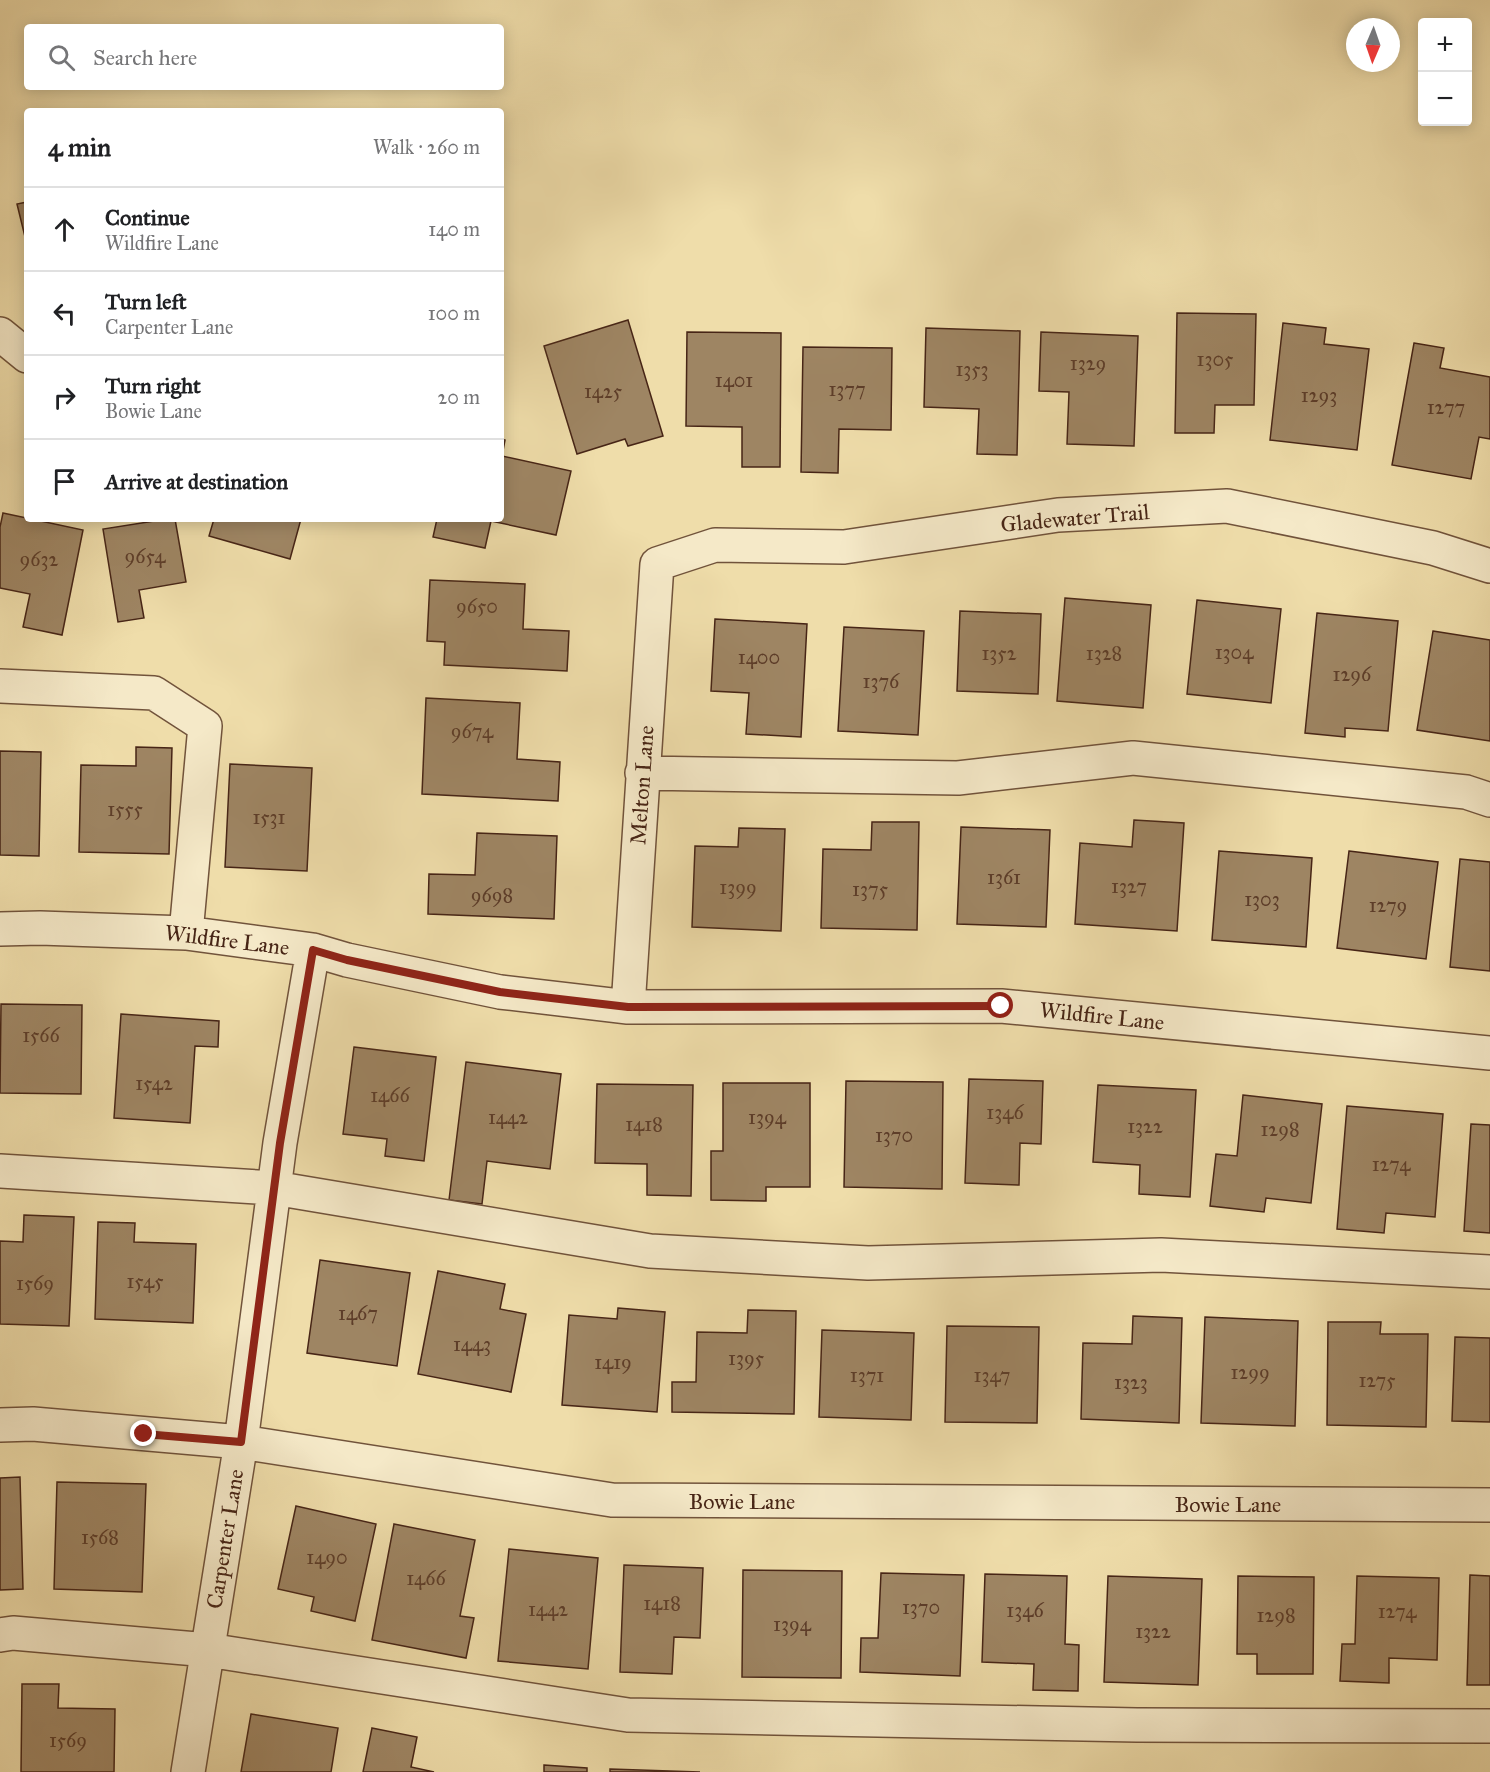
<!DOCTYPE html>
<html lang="en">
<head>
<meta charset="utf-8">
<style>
	body { margin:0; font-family:"IM FELL Great Primer",serif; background:#f6f6f6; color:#202124 }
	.controls { position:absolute; right:18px; top:18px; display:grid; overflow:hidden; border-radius:6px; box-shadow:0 3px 15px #0003 }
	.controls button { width:54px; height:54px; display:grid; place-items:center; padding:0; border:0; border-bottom:2px solid #e0e0e0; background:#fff; color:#202124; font:30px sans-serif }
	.compass { position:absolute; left:1346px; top:18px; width:54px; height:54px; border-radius:50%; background:#fff; box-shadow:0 3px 15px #0003; rotate:182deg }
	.stop { position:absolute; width:18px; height:18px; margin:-14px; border:4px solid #8f2418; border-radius:50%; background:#fff }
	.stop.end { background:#8f2418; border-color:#fff; box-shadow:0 2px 6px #0008 }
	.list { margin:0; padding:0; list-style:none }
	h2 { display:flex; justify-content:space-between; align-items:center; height:78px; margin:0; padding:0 24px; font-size:26px }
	h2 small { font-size:20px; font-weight:400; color:#757577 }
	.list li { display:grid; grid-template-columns:39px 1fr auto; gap:18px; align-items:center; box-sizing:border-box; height:84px; padding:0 24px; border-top:2px solid #e0e0e0 }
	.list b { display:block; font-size:22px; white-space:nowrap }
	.list p { margin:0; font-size:20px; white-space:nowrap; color:#757577 }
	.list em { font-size:20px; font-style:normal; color:#757577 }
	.icon { flex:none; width:33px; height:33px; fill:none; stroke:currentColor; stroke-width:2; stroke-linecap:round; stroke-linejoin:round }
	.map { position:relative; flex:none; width:1490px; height:1772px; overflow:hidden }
	.search { position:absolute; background:#fff; box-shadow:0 3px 15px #0003; left:24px; top:24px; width:480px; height:66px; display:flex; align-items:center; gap:15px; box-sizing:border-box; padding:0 21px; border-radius:6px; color:#757577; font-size:22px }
	.panel { position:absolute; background:#fff; box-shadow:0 3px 15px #0003; left:24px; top:108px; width:480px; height:414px; border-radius:6px }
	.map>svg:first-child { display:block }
</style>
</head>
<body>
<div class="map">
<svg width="1490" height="1772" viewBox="0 0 1490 1772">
	<rect width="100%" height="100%" fill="#efddaa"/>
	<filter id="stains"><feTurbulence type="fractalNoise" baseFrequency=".00333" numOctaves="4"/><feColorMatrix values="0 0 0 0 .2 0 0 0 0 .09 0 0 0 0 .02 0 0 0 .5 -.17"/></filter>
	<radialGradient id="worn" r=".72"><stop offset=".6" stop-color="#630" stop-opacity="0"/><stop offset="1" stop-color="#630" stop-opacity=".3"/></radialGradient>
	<path fill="#9e8563" stroke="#472516" stroke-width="1.5" d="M 27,202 L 27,245 L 17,204 Z
		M 1177,313 L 1256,314 L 1254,405 L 1215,405 L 1214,433 L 1175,433 Z
		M 628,320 L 663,436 L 628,446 L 625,439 L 577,454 L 544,346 Z
		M 1283,323 L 1326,328 L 1324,344 L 1369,349 L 1357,450 L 1270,440 Z
		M 926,328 L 1020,331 L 1017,455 L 977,454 L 979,409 L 924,407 Z
		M 687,332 L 781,333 L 780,467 L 742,467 L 742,427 L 686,426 Z
		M 1041,332 L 1138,336 L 1134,446 L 1067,444 L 1069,392 L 1039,391 Z
		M 1414,343 L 1444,348 L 1440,368 L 1490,377 L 1490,439 L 1479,437 L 1471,479 L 1392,465 Z
		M 803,347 L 892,348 L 891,430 L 839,429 L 838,473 L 801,472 Z
		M 501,439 L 505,440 L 502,456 L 571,471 L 556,535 L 491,521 L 485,548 L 433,537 L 437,519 L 501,519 Z
		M 3,513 L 83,530 L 62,635 L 23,627 L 30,594 L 0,588 L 0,527 Z
		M 167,519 L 175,519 L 186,582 L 139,590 L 144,618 L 118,622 L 103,529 Z
		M 214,519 L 301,519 L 290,559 L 209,536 Z
		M 430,580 L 525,584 L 523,629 L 569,631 L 567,671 L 444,665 L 445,642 L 427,641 Z
		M 1065,598 L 1151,605 L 1143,708 L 1057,701 Z
		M 1197,600 L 1281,609 L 1271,703 L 1187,694 Z
		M 960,611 L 1041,614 L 1038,694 L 957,691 Z
		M 1317,613 L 1398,621 L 1388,731 L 1345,728 L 1345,737 L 1305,733 Z
		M 715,619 L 807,624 L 801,737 L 746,734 L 749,693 L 711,691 Z
		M 844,627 L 924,631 L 918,735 L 838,731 Z
		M 1433,631 L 1490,640 L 1490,741 L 1417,730 Z
		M 426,698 L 520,703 L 517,759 L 560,762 L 558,801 L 422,794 Z
		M 136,747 L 172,748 L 169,854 L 79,852 L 81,765 L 136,766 Z
		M 0,751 L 41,752 L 39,856 L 0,855 Z
		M 230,764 L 312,768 L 307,871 L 225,867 Z
		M 1134,820 L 1184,823 L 1177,931 L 1075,924 L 1080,843 L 1132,847 Z
		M 872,822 L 919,822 L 917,930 L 821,928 L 823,849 L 871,850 Z
		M 961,827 L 1050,830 L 1046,927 L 957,924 Z
		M 739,828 L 785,829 L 781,931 L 692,927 L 695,846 L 738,847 Z
		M 477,833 L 557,836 L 554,919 L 428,914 L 429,874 L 475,875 Z
		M 1219,851 L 1312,858 L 1306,947 L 1212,940 Z
		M 1349,851 L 1438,862 L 1426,959 L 1337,948 Z
		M 1460,859 L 1490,862 L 1490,971 L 1450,967 Z
		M 1,1004 L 82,1005 L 81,1094 L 0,1093 Z
		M 121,1014 L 219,1021 L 218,1047 L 195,1046 L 190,1123 L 114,1118 Z
		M 354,1047 L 436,1057 L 424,1161 L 385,1156 L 387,1139 L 343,1134 Z
		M 466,1062 L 561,1074 L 550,1169 L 487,1161 L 482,1204 L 449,1200 Z
		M 969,1079 L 1043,1081 L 1041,1144 L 1020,1143 L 1019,1185 L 965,1183 Z
		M 846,1081 L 943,1082 L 942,1189 L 844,1187 Z
		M 723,1083 L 810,1083 L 810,1187 L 766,1187 L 766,1201 L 711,1200 L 711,1151 L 723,1151 Z
		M 597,1084 L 693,1085 L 691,1196 L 647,1195 L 647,1164 L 595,1163 Z
		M 1098,1085 L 1196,1090 L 1190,1197 L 1139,1194 L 1140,1165 L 1093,1162 Z
		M 1243,1095 L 1322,1104 L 1311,1203 L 1266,1198 L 1264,1212 L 1210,1206 L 1216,1154 L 1237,1156 Z
		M 1347,1106 L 1443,1114 L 1435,1217 L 1386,1213 L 1384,1233 L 1337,1229 Z
		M 1471,1124 L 1490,1125 L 1490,1233 L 1464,1231 Z
		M 24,1215 L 74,1217 L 69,1326 L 0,1324 L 0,1241 L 23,1242 Z
		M 98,1222 L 135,1223 L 134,1242 L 196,1244 L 193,1323 L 95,1319 Z
		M 320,1260 L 410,1273 L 397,1366 L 307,1353 Z
		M 438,1271 L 505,1284 L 500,1309 L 526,1314 L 511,1392 L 418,1374 Z
		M 618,1308 L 665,1312 L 657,1412 L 562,1405 L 569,1315 L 617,1319 Z
		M 748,1310 L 796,1311 L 794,1414 L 672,1412 L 672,1382 L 696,1382 L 697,1332 L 747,1333 Z
		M 1133,1316 L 1182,1318 L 1179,1423 L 1081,1419 L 1083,1343 L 1132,1344 Z
		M 1205,1317 L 1298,1321 L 1295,1426 L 1201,1423 Z
		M 1328,1322 L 1381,1322 L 1380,1334 L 1428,1334 L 1426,1427 L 1327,1425 Z
		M 947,1326 L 1039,1327 L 1037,1423 L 945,1422 Z
		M 822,1330 L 914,1333 L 911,1420 L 819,1417 Z
		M 1455,1337 L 1490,1338 L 1490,1422 L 1452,1421 Z
		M 20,1477 L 23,1589 L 0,1590 L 0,1478 Z
		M 57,1482 L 146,1484 L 142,1592 L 54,1589 Z
		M 296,1506 L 376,1524 L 355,1621 L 311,1611 L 314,1597 L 278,1589 Z
		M 394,1524 L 475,1540 L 460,1616 L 474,1618 L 466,1658 L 372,1640 Z
		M 509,1549 L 598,1558 L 588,1669 L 498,1661 Z
		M 624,1565 L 703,1568 L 700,1638 L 674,1637 L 672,1674 L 620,1672 Z
		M 743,1570 L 842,1571 L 841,1678 L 742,1677 Z
		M 881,1573 L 964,1575 L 960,1676 L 860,1672 L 861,1638 L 878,1638 Z
		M 985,1574 L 1067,1576 L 1065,1644 L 1079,1645 L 1078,1691 L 1033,1690 L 1034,1664 L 982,1662 Z
		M 1470,1575 L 1490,1576 L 1490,1685 L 1467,1685 Z
		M 1108,1576 L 1202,1579 L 1198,1685 L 1104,1682 Z
		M 1238,1576 L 1314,1577 L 1313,1674 L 1257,1674 L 1257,1654 L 1237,1654 Z
		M 1357,1576 L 1439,1578 L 1437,1660 L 1389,1658 L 1389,1683 L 1340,1681 L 1342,1644 L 1355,1644 Z
		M 22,1684 L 59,1684 L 58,1708 L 115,1709 L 114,1772 L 21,1772 Z
		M 251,1714 L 338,1728 L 331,1772 L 241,1772 Z
		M 372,1728 L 417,1737 L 411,1767 L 434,1772 L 363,1772 Z
		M 544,1765 L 587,1768 L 587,1772 L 544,1772 Z
		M 610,1769 L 700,1772 L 610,1772 Z"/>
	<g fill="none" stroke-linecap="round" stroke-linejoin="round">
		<defs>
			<path id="minor" d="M 0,334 L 27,356
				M 0,686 L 154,693 L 205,726 L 186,933
				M 642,773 L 958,778 L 1133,758 L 1466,792 L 1490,800
				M 0,929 L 40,928 L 186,933 L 313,950 L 347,960 L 500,992 L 628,1007 L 1001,1006 L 1490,1053
				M 628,1007 L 657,564 L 715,545 L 844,547 L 1058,515 L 1227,506 L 1433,548 L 1490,566
				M 0,1171 L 274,1188 L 650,1251 L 868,1263 L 1161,1255 L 1490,1272
				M 0,1425 L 33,1424 L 241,1442 L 612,1500 L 1490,1505
				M 0,1635 L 13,1633 L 208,1650 L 628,1715 L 1137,1725 L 1490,1726
				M 188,1772 L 241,1442 L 280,1143 L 313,950"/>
		</defs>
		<use href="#minor" stroke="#71533b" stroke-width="36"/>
		<use href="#minor" stroke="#f5e9c8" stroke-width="33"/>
	</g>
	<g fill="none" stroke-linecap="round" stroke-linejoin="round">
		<path stroke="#8f2418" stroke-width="8" d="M 144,1434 L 241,1442 L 280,1143 L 313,950 L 347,960 L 500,992 L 628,1007 L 1001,1006"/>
	</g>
	<g text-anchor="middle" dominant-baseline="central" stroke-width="4.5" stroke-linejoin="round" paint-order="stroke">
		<g font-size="20" fill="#5d3d29">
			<text x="1215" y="359">1305</text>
			<text x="1088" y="363">1329</text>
			<text x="972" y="369">1353</text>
			<text x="734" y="380">1401</text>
			<text x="847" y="389">1377</text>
			<text x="603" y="391">1425</text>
			<text x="1319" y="395">1293</text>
			<text x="1446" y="407">1277</text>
			<text x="145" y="556">9654</text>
			<text x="39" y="559">9632</text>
			<text x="477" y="606">9650</text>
			<text x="1234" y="652">1304</text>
			<text x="999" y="653">1352</text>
			<text x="1104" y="653">1328</text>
			<text x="759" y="657">1400</text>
			<text x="1352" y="674">1296</text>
			<text x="881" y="681">1376</text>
			<text x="472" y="731">9674</text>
			<text x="125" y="809">1555</text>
			<text x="269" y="817">1531</text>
			<text x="1004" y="877">1361</text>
			<text x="1129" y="886">1327</text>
			<text x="738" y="887">1399</text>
			<text x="870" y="889">1375</text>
			<text x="492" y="895">9698</text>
			<text x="1262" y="899">1303</text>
			<text x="1388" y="905">1279</text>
			<text x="41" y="1035">1566</text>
			<text x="154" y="1083">1542</text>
			<text x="390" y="1095">1466</text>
			<text x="1005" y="1112">1346</text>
			<text x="508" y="1117">1442</text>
			<text x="767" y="1117">1394</text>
			<text x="644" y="1124">1418</text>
			<text x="1145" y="1126">1322</text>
			<text x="1280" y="1129">1298</text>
			<text x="894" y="1135">1370</text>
			<text x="1391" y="1164">1274</text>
			<text x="145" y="1281">1545</text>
			<text x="35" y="1283">1569</text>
			<text x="358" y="1313">1467</text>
			<text x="472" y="1344">1443</text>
			<text x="746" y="1358">1395</text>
			<text x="613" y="1362">1419</text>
			<text x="1250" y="1372">1299</text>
			<text x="867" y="1375">1371</text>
			<text x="992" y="1375">1347</text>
			<text x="1377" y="1380">1275</text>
			<text x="1131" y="1382">1323</text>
			<text x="100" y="1537">1568</text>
			<text x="327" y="1557">1490</text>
			<text x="426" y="1578">1466</text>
			<text x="662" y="1603">1418</text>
			<text x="921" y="1607">1370</text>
			<text x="548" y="1609">1442</text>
			<text x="1025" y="1610">1346</text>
			<text x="1397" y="1611">1274</text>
			<text x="1276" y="1615">1298</text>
			<text x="792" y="1624">1394</text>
			<text x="1153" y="1631">1322</text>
			<text x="68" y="1740">1569</text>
		</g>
		<g font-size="22" fill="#472516" stroke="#f5e9c8">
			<text transform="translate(1075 518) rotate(-5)">Gladewater Trail</text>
			<text transform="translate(642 785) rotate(-86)">Melton Lane</text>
			<text transform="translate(227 940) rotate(7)">Wildfire Lane</text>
			<text transform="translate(1102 1016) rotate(6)">Wildfire Lane</text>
			<text x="742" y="1501">Bowie Lane</text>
			<text x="1228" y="1504">Bowie Lane</text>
			<text transform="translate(225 1539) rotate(-81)">Carpenter Lane</text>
		</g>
	</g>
	<rect width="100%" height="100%" filter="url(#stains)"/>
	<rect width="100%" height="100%" fill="url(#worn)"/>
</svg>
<div class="controls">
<button>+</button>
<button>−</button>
</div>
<svg class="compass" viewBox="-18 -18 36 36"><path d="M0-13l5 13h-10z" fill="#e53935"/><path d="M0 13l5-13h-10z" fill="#757577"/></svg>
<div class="stop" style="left:1001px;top:1006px"></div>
<div class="stop end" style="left:144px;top:1434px"></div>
<div class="search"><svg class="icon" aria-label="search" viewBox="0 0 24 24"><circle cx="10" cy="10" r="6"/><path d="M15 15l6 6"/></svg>Search here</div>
<section class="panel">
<h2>4 min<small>Walk · 260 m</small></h2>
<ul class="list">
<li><svg class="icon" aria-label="ahead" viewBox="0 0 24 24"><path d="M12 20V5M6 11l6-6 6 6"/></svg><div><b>Continue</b><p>Wildfire Lane</p></div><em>140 m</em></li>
<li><svg class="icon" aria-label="left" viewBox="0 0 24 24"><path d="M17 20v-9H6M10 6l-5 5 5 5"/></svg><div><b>Turn left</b><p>Carpenter Lane</p></div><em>100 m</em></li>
<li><svg class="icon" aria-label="right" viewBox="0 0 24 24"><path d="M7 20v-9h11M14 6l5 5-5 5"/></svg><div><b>Turn right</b><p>Bowie Lane</p></div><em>20 m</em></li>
<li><svg class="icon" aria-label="arrive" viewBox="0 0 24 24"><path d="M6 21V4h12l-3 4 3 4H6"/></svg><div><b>Arrive at destination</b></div></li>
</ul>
</section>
</div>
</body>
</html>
